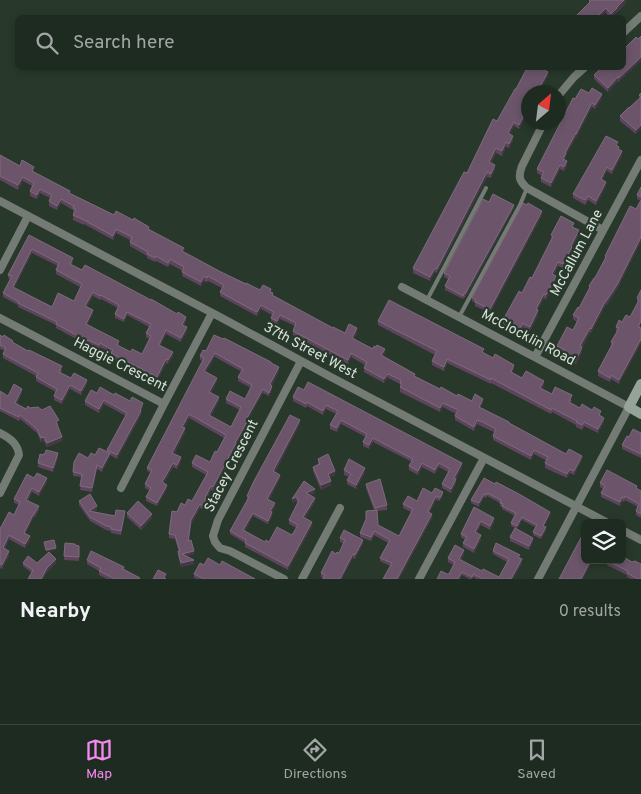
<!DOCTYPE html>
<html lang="en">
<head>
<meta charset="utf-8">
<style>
	body { margin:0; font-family:Overpass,sans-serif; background:#263329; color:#f1f3f6 }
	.controls { position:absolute; right:15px; bottom:15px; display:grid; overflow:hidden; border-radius:8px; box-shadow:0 2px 8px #0003 }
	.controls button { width:45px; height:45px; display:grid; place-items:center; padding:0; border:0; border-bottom:1px solid #3c473e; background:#1e2b20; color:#f1f3f6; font:25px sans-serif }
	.compass { position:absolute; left:521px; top:85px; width:45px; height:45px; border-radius:50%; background:#1e2b20; box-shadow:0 2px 8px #0003; rotate:28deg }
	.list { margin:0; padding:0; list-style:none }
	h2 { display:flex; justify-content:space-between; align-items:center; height:65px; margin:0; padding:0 20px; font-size:21px }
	h2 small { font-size:16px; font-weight:400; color:#a1a7a5 }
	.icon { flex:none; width:28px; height:28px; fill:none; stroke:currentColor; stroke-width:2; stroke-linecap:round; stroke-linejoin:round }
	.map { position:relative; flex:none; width:641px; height:579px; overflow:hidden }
	.search { position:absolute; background:#1e2b20; box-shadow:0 2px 8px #0003; left:15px; right:15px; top:15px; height:55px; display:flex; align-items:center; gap:12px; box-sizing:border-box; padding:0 18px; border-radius:8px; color:#a1a7a5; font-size:19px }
	.sheet { height:145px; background:#1e2b20 }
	nav { display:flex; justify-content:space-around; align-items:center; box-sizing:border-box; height:70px; border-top:1px solid #3c473e; background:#1e2b20; font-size:14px; color:#a1a7a5 }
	nav a { display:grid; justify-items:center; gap:2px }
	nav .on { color:#f589ee }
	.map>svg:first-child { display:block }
</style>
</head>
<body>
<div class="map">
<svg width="641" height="579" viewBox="0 0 641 579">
	<rect width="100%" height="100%" fill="#28392b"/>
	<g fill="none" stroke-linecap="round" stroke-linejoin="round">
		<path stroke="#737b74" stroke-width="4" d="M 427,300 L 486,188
			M 459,317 L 520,205 L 527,188"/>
		<path stroke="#737b74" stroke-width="8" d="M 624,32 L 641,16
			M 558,96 L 574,77 L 584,68
			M 544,122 L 522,166 C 518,176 519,181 527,188 L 603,230
			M 0,201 L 220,317 L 329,376 L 608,523
			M 0,270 L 28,216
			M 402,287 L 629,407 L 538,579
			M 0,318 L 164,404 L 212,313
			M 535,357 L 641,160
			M 0,433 C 10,438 18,444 19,455 L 0,493
			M 121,488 L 164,404
			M 622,530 L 641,540
			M 284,579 L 230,551 L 220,548 L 215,542 L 213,536 L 218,520 L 301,361
			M 302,579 L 340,508
			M 419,579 L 484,458"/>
		<path stroke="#96a398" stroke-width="10" d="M 641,384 L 629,407 L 641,414"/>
	</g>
	<path fill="#5f445d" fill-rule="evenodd" d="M 626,0 L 626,3 L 611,18 L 610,18 L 606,13 L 589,3 L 589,1 Z
		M 624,68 L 619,82 L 618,81 L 608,92 L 594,79 L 594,75 Z
		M 542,69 L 548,76 L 528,92 L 528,112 L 519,129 L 514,126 L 510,134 L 513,140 L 509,148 L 506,147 L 502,156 L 496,153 L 491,163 L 495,169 L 491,178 L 487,177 L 437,273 L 435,272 L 430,281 L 413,273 L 413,268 L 467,173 L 516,89 Z
		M 641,93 L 636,134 L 620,121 L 620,116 L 639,99 L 639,95 Z
		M 602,98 L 595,109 L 592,107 L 576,138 L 576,137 L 566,155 L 565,160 L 567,166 L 564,171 L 560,169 L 551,187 L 541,182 L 541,178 L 542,176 L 537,173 L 537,169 L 575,99 Z
		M 618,146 L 622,155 L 612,174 L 607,171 L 602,180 L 606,186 L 596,205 L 588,200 L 585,205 L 573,198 L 573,194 Z
		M 0,155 L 20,166 L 34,171 L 34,172 L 70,193 L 114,215 L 149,229 L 184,252 L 221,272 L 260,290 L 271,292 L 273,296 L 333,328 L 345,333 L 357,333 L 354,339 L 373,349 L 385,353 L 383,356 L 415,376 L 440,389 L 472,401 L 483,403 L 480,407 L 566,454 L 582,460 L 574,475 L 570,473 L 567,478 L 545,468 L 545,463 L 547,461 L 534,454 L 531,460 L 493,440 L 493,436 L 494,432 L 483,427 L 477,424 L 474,431 L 455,420 L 455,416 L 456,414 L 443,407 L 440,412 L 400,392 L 400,384 L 388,378 L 384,383 L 364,372 L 364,368 L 365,365 L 351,357 L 348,364 L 293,335 L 293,331 L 295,326 L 280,319 L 277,325 L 271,322 L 271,318 L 272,315 L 261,309 L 257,316 L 220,296 L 220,292 L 222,288 L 208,281 L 207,282 L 204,281 L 201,286 L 182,276 L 183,271 L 170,264 L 168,267 L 156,261 L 155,262 L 147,258 L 147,256 L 130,246 L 130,240 L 116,233 L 113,240 L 84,224 L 84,225 L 73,220 L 73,215 L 74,213 L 73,213 L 73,210 L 61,203 L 57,210 L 49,206 L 49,201 L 50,198 L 40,193 L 37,199 L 30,196 L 30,191 L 32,186 L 23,181 L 18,190 L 0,180 Z
		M 641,187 L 641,241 L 617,289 L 607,305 L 606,304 L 591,333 L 590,332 L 582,348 L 582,352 L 576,364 L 563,357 L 563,354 L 557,350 L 557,346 L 573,330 L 577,322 L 573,319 L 573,315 L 579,308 L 589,289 L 589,286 L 595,278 L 605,259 L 605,256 L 636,209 L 641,201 L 637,199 L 637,195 Z
		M 489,202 L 514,208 L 465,298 L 464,297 L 463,299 L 445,290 L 445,286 L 448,279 L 444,277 L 444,273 Z
		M 542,215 L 490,313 L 475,306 L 475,303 L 472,301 L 472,297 Z
		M 574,228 L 579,235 L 572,247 L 572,251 L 563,268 L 558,266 L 554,275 L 556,280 L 546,300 L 544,298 L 537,310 L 538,315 L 530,331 L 523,327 L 520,333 L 503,324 L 503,320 L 532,278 L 552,239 L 551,235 Z
		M 29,235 L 73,262 L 71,265 L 186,320 L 184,325 L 187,331 L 181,342 L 166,334 L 160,346 L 173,356 L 168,364 L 166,363 L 157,381 L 111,357 L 111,353 L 100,347 L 99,349 L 88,343 L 87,345 L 56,328 L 56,325 L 18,307 L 18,305 L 3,297 L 3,293 L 10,279 L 8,278 L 8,275 ZM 32,253 L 58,266 L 56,270 L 56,274 L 80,287 L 74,301 L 52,307 L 14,288 ZM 93,296 L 100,300 L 101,299 L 118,308 L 115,314 L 115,318 L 124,322 L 127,315 L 149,327 L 146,333 L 146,337 L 149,339 L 142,354 L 131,352 L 119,346 L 119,345 L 87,324 L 93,314 L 87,307 Z
		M 641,290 L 640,327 L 619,384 L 611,379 L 610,382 L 598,376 L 598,371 L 611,346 L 611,342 L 617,332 L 616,331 L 616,327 L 630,317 L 638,303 L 637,302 L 637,298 Z
		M 378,321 L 484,353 L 514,369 L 512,373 L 522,378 L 544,385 L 542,389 L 552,394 L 572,400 L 570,403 L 580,408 L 601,415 L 600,416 L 604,422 L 598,433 L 584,426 L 582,430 L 576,427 L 576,425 L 552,412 L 551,414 L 491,383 L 491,384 L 447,363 L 444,371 L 432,365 L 432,361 L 435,355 L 378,325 Z
		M 0,335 L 62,370 L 61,373 L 71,378 L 87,384 L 81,395 L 70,389 L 62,404 L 54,400 L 54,396 L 56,392 L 36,381 L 36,376 L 3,358 L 3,354 L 5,351 L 0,349 Z
		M 206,351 L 271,363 L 279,371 L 272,385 L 272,389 L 269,396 L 263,393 L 248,419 L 248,422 L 246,427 L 236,445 L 236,447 L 213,491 L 211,490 L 206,500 L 206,503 L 203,509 L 200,508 L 191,524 L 189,541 L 194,554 L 187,556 L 194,564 L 181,567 L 178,555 L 178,551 L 179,552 L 175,539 L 169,538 L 169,534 L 177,512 L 192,501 L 206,475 L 192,467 L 192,463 L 210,462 L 217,452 L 224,438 L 189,418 L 184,428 L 185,432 L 174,454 L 181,461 L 177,469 L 173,467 L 164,483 L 167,489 L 157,506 L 146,501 L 146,497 L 150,491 L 145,488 L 145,484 L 151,473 L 147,471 L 147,468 L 203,361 L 200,360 L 200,356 ZM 215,357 L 242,372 L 238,377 L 238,381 L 251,388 L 245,399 L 226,399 L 226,403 L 240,410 L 231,427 L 211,416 L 219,401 L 211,393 L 217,381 L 206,372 Z
		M 298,387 L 462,467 L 456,479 L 456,483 L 451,493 L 442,488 L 442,484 L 448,472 L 439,467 L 435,474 L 422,467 L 418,475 L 409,470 L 409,466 L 412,462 L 373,442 L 369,449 L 363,446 L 363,442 L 366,437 L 341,424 L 337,432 L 330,429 L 330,425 L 336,414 L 326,409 L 323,415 L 307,406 L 306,408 L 293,401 L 293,397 Z
		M 0,391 L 8,396 L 22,392 L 17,404 L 59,424 L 57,425 L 62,441 L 47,447 L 44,441 L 41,442 L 37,433 L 20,419 L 19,421 L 0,411 Z
		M 97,393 L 114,395 L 143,407 L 141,411 L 141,415 L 117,459 L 110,455 L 102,472 L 97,469 L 92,492 L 80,490 L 82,477 L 73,476 L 73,472 L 88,458 L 107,452 L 107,450 L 126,416 L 104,404 L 99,413 L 85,405 L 85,401 Z
		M 300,424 L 275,472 L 280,478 L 269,500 L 275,506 L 272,512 L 272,516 L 268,524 L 253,516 L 245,531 L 265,542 L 269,542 L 292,535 L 296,528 L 289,524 L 289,520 L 298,502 L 296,501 L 292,503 L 304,481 L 315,493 L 310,495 L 315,502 L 305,518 L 312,526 L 288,570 L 245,547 L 245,543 L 230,534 L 230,531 L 247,500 L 247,496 Z
		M 641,433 L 641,458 L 622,449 L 622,445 L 629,437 Z
		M 45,454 L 58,458 L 53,472 L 38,467 L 38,463 L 43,455 Z
		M 318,459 L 335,475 L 330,477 L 331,485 L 321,490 L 313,471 L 313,467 L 318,464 Z
		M 344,470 L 365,472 L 356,489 L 347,484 L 347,480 L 349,477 L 344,475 Z
		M 34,478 L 47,482 L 39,496 L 32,492 L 28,501 L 39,510 L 35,517 L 34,516 L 25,534 L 30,540 L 25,548 L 9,539 L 5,549 L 9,555 L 2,569 L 0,568 L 0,529 L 14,515 L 19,505 L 14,503 L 14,499 Z
		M 484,478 L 550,515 L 544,526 L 546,531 L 541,539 L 533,535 L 533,532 L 535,527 L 522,520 L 517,529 L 511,526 L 511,523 L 515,516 L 502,509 L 502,507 L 500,506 L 500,503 L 487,496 L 486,498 L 484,497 L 479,507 L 471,503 L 471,500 Z
		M 600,483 L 637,489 L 641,491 L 641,518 L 636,515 L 636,511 L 638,507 L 625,500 L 624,502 L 622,501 L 620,506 L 601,497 L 601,493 L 603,489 L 600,487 Z
		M 366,484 L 387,505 L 387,510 L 377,511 L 378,525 L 399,536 L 411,512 L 403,508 L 403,504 L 417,501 L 432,493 L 443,495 L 440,501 L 436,500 L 429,513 L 432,518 L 399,579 L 383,579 L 390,566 L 380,561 L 380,558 L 388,543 L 374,535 L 371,541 L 360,537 L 360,533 L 366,519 L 374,510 L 366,488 Z
		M 79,501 L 97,510 L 94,512 L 115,516 L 125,515 L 121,535 L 111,533 L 111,531 L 106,530 L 90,521 L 79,505 Z
		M 474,507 L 494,522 L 490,530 L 481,525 L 477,533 L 481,539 L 474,553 L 463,547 L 463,543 L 465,540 L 461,537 L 461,534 Z
		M 127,513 L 152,518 L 141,530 L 127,517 Z
		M 510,537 L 533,542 L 529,550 L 510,541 Z
		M 340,538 L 363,544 L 355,559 L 353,558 L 324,579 L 321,577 L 321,573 L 339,553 L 344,544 L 340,542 Z
		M 65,543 L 79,546 L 79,561 L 64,560 Z
		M 493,551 L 520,558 L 522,563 L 513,579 L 476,579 L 473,577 L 472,579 L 469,579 L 462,575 L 460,579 L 437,579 L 449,574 L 454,565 L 448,562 L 448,558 L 464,554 L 461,560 L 482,571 L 499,577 L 507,562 L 493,554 Z
		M 87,560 L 124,570 L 140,579 L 107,579 L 99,575 L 99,571 L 87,564 Z
		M 607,561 L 632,562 L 641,579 L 631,579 L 627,577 L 627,575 L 607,565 Z
		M 23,563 L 56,563 L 47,572 L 43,579 L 28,579 L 32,573 L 23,566 Z
		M 204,565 L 220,565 L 255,579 L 197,579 L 194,578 L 194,574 Z"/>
	<path fill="#443844" d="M 624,0 L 626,0 L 626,3 L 617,11 L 617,12 L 611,18 L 611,14 Z
		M 606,8 L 606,13 L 600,18 L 596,18 Z
		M 641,57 L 641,61 L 619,82 L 619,78 Z
		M 548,72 L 548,76 L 539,92 L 537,92 Z
		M 618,77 L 618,81 L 608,92 L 608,88 Z
		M 602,94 L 602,98 L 595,109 L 595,105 Z
		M 592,103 L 592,107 L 576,138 L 576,134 Z
		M 528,108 L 528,112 L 519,129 L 519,125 Z
		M 514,122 L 514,126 L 508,137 L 508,133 Z
		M 641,125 L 641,129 L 636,134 L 636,130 Z
		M 576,133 L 576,137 L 566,155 L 566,157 L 563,163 L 563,159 L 565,153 Z
		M 513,136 L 513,140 L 509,148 L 509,144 Z
		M 506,142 L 506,147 L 502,156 L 502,151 Z
		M 496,148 L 496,153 L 489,166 L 489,162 Z
		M 622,151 L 622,155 L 612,174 L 612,170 Z
		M 567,161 L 567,166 L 564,171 L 564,167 Z
		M 495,165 L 495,169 L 491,178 L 491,174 Z
		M 560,165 L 560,169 L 551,187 L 551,183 Z
		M 607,167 L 607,171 L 601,183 L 601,179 Z
		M 487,172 L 487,177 L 437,273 L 437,269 Z
		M 23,177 L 23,181 L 18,190 L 18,185 Z
		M 606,182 L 606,186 L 596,205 L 596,201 Z
		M 40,189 L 40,193 L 37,199 L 37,195 Z
		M 61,199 L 61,203 L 57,210 L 57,206 Z
		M 514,205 L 514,208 L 465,298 L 465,294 Z
		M 542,211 L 542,215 L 490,313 L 490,309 Z
		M 116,229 L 116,233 L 113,240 L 113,236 Z
		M 579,230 L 579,235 L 572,247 L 572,251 L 563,268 L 563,264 L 571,246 Z
		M 641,237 L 641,241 L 617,289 L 607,305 L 607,300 Z
		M 32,249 L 32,253 L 13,291 L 13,287 Z
		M 558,262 L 558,266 L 552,278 L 552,274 Z
		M 435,268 L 435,272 L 430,281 L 430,277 Z
		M 204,276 L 204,281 L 201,286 L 201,282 Z
		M 556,276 L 556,280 L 546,300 L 546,295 Z
		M 93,292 L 93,296 L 85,310 L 85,306 Z
		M 544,294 L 544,298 L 536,314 L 536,309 Z
		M 606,300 L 606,304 L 591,333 L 591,329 Z
		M 261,305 L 261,309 L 257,316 L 257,312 Z
		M 93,310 L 93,314 L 86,327 L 86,324 Z
		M 538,310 L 538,315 L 530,331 L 530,327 Z
		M 127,312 L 127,315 L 124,322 L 124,319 Z
		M 280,315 L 280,319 L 277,325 L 277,321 Z
		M 186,317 L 186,320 L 182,328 L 182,325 Z
		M 523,323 L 523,327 L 520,333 L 520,329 Z
		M 187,327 L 187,331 L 181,342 L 181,338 Z
		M 357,328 L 357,333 L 352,342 L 352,338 Z
		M 590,328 L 590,332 L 582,348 L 582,352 L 576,364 L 576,360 L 580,346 Z
		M 166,330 L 166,334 L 159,349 L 159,345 Z
		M 641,339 L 641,344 L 619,384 L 619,380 Z
		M 385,349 L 385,353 L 381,360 L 381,355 Z
		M 173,352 L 173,356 L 168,364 L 168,360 Z
		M 215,353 L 215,357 L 204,375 L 204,371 Z
		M 351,353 L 351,357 L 348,364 L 348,360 Z
		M 166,359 L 166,363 L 157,381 L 157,377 Z
		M 447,359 L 447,363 L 444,371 L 444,367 Z
		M 514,365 L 514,369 L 511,376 L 511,372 Z
		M 279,367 L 279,371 L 270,388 L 270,384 Z
		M 388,374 L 388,378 L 384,383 L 384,379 Z
		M 217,378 L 217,381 L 209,396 L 209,392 Z
		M 87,380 L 87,384 L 81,395 L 81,391 Z
		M 544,381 L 544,385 L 540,392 L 540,388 Z
		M 70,385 L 70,389 L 62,404 L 62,400 Z
		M 272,386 L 272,389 L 269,396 L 269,393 Z
		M 22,389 L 22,392 L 15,407 L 15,403 Z
		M 263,389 L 263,393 L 248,419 L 248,422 L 246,427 L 236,445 L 236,447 L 213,491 L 213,487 L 247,418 Z
		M 219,397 L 219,401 L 209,419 L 209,415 Z
		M 483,399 L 483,403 L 479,411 L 479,407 Z
		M 104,400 L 104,404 L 99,413 L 99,409 Z
		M 143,403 L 143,407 L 141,411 L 141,415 L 117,459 L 117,455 Z
		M 443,403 L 443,407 L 440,412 L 440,408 Z
		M 326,405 L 326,409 L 323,415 L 323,411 Z
		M 189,414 L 189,418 L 182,431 L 182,427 Z
		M 604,418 L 604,422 L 598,433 L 598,429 Z
		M 300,420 L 300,424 L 273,475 L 273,471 Z
		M 341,420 L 341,424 L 337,432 L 337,428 Z
		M 477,420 L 477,424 L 474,431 L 474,427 Z
		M 185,428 L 185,432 L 172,457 L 172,453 Z
		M 44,437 L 44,441 L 41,442 L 41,438 Z
		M 62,437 L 62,441 L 47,447 L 47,443 Z
		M 373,438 L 373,442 L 369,449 L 369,445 Z
		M 534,450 L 534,454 L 531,460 L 531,456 Z
		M 58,453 L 58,458 L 53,472 L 53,468 Z
		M 110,453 L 110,457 L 102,472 L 102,468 Z
		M 582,456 L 582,460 L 574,475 L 574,471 Z
		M 181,457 L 181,461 L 177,469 L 177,465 Z
		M 173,463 L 173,467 L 162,486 L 162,482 Z
		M 422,463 L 422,467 L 418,475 L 418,471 Z
		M 439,463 L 439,467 L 435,474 L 435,470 Z
		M 462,463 L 462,467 L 454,482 L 454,478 Z
		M 97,465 L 97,469 L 92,492 L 92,488 Z
		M 365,468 L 365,472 L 356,489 L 356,485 Z
		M 570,469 L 570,473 L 567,478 L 567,474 Z
		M 335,471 L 335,475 L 328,478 L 328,474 Z
		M 280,475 L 280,478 L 267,503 L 267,499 Z
		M 47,478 L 47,482 L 39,496 L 39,492 Z
		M 456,479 L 456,483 L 451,493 L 451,489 Z
		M 331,481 L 331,485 L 321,490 L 321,485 Z
		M 167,485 L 167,489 L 157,506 L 157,503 Z
		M 211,486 L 211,490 L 206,500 L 206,503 L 203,509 L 203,506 L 205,498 Z
		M 32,488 L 32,492 L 26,504 L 26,500 Z
		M 315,489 L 315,493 L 306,497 L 306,493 Z
		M 443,492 L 443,495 L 440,501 L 440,498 Z
		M 484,494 L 484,497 L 479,507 L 479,503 Z
		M 436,496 L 436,500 L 428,515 L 428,512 Z
		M 296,497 L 296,501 L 292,503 L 292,499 Z
		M 622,497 L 622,501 L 620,506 L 620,502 Z
		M 315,498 L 315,502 L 303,521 L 303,517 Z
		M 275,503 L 275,506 L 270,515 L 270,511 Z
		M 200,504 L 200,508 L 191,524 L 188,545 L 191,520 Z
		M 39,506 L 39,510 L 35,517 L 35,513 Z
		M 97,506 L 97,510 L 89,514 L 89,511 Z
		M 125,511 L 125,515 L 121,535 L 121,531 Z
		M 272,512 L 272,516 L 268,524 L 268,521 Z
		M 550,512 L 550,515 L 543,529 L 543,526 Z
		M 34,513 L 34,516 L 24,537 L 24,533 Z
		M 253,513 L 253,516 L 243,534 L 243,530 Z
		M 152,514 L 152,518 L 141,530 L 141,526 Z
		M 432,514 L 432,518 L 399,579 L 397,579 Z
		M 522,517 L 522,520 L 517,529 L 517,526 Z
		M 494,518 L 494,522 L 490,530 L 490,526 Z
		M 481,521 L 481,525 L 475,536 L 475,532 Z
		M 312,522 L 312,526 L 288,570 L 288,566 Z
		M 546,527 L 546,531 L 541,539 L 541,536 Z
		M 9,535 L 9,539 L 3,552 L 3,548 Z
		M 481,535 L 481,539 L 474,553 L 474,549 Z
		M 30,536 L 30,540 L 25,548 L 25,544 Z
		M 533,538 L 533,542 L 529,550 L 529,546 Z
		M 363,540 L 363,544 L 355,559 L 355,555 Z
		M 56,548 L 56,550 L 46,552 L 46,550 Z
		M 464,550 L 464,554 L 459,563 L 459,559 Z
		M 9,551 L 9,555 L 2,569 L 2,565 Z
		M 194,551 L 194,554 L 182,558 L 182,554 Z
		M 353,554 L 353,558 L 342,579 L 340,579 Z
		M 56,559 L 56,563 L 47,572 L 43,579 L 41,579 L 47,568 Z
		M 522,559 L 522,563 L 513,579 L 511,579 Z
		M 194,560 L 194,564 L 181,567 L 181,563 Z
		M 591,560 L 593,560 L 583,579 L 581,579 Z
		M 462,572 L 462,575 L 460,579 L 458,579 Z"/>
	<path fill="#6c556b" stroke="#7d6b7c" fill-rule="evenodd" d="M 591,0 L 624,0 L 617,7 L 617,8 L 611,14 L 606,8 L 596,18 L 574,18 L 590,2 L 589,1 Z
		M 641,36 L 641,57 L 619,78 L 618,77 L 608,88 L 594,75 L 601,68 L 624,68 L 624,47 L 625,46 L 626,47 L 636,37 L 638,39 Z
		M 527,68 L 540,68 L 548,72 L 537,92 L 528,92 L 528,108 L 519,125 L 514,122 L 508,133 L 513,136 L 509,144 L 506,142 L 502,151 L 496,148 L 489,162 L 495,165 L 491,174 L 487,172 L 437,269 L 435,268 L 430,277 L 413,268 L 464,172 L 467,173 L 493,119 L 497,121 L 515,89 L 516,89 Z
		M 592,88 L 602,94 L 595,105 L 592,103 L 576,134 L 576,133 L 565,153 L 566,153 L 563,159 L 567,161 L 564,167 L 560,165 L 551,183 L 541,178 L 544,172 L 537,169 L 573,98 L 575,99 L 581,89 L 589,93 Z
		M 641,93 L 641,125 L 636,130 L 620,116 L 629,107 L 629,108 L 641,97 L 639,95 Z
		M 606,136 L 618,142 L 616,145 L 619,147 L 618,149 L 622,151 L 612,170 L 607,167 L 601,179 L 606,182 L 596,201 L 588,196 L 585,200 L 573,194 Z
		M 0,155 L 20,166 L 22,160 L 34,167 L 32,171 L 70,191 L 69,193 L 114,215 L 116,211 L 133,220 L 134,218 L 149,227 L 148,229 L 184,248 L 182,251 L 221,272 L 246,284 L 246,283 L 260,290 L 263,285 L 271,289 L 270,292 L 273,293 L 272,295 L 333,328 L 333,327 L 345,333 L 349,324 L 357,328 L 352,338 L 373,349 L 374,346 L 376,347 L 377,345 L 385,349 L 381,355 L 415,374 L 414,376 L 440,389 L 441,387 L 457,396 L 458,394 L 472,401 L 475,394 L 483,399 L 479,407 L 509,422 L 509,423 L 566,454 L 569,449 L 582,456 L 574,471 L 570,469 L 567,474 L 545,463 L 548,457 L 534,450 L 531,456 L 493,436 L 496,429 L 483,422 L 477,420 L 474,427 L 455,416 L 458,410 L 443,403 L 440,408 L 400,387 L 402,384 L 400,383 L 401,380 L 388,374 L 384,379 L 364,368 L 367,362 L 351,353 L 348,360 L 293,331 L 296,323 L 280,315 L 277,321 L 271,318 L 274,312 L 261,305 L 257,312 L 249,308 L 220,292 L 224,285 L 208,276 L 207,278 L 204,276 L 201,282 L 182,272 L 184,267 L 170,259 L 168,263 L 156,256 L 155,258 L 147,254 L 148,252 L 130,242 L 132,237 L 116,229 L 113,236 L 84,220 L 73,215 L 76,210 L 73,208 L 74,206 L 61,199 L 57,206 L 49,201 L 52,195 L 40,189 L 37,195 L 30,191 L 34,183 L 23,177 L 18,185 L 0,176 Z
		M 641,187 L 641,197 L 637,195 Z
		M 493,194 L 514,205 L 465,294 L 464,293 L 463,296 L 445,286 L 450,276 L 444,273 L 483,199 L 489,202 Z
		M 641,200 L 641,237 L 617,285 L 607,300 L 606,300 L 591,329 L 590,328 L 580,346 L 582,347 L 576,360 L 563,353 L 565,350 L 557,346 L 567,327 L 573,330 L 579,318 L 573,315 L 578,307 L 579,308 L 590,287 L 589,286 L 594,278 L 595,278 L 606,257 L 605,256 L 630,206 L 636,209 Z
		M 523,203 L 527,205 L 528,203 L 542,211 L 490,309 L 475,302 L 476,300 L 472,297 Z
		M 561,216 L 574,223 L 572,227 L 579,230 L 571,246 L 572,247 L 563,264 L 558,262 L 552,274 L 556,276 L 546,295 L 544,294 L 536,309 L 538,310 L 530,327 L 523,323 L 520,329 L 503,320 L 519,291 L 522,293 L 530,277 L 532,278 L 553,236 L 551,235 Z
		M 29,235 L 73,258 L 70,264 L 82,270 L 85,265 L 151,300 L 151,299 L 177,314 L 178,312 L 186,317 L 182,325 L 187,327 L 181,338 L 166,330 L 159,345 L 173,352 L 168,360 L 166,359 L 157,377 L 111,353 L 113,350 L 100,343 L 99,345 L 88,340 L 87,341 L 56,324 L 57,322 L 18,303 L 19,302 L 3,293 L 12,276 L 8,275 ZM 32,249 L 59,263 L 56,270 L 82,284 L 74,301 L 58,293 L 52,307 L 13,287 ZM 93,292 L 100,296 L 101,295 L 119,305 L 115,314 L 124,319 L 127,312 L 151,324 L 146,333 L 151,336 L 142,354 L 132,349 L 131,352 L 117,345 L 119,341 L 86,324 L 93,310 L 85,306 Z
		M 641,290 L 641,321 L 638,327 L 641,328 L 641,339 L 619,380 L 611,375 L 610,378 L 598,371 L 613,343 L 611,342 L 619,328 L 616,327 L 619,320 L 622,322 L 626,315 L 630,317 L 639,300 L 637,298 Z
		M 389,300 L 484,349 L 482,352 L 493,358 L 495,354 L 514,365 L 511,372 L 522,378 L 526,371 L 544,381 L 540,388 L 552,394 L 555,387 L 572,395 L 569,402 L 580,408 L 582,404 L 592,410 L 594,407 L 601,411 L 599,415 L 604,418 L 598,429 L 584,422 L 582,425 L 576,422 L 577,421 L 552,408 L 551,410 L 491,378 L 491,380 L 447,359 L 444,367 L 432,361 L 437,351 L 378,321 Z
		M 0,335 L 3,337 L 4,335 L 13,341 L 12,342 L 28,351 L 29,350 L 62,366 L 59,372 L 71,378 L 74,373 L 87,380 L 81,391 L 70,385 L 62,400 L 54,396 L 57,389 L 36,377 L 38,373 L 3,354 L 6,348 L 0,345 Z
		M 214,335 L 223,339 L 224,338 L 271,362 L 271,363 L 279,367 L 270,384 L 272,386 L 269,393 L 263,389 L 247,418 L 248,418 L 246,424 L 235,443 L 236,443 L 213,487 L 211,486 L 205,498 L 206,499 L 203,506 L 200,504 L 191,520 L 188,541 L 191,540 L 194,551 L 182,554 L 194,560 L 181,563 L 178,551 L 180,552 L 175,535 L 169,534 L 172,511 L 177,512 L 181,503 L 185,505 L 188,499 L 192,501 L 208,472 L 192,463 L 196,455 L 210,462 L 215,451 L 217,452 L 226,435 L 189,414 L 182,427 L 185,428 L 172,453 L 181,457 L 177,465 L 173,463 L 162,482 L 167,485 L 157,503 L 146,497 L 151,488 L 145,484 L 152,470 L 147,468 L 204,358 L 200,356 L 203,350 L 206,351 ZM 215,353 L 243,369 L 238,377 L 252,385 L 245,399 L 230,391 L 226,399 L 241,407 L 231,427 L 209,415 L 219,397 L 209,392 L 217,378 L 204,371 Z
		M 308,382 L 462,463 L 454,478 L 456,479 L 451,489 L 442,484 L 450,469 L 439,463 L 435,470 L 422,463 L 418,471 L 409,466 L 413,459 L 373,438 L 369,445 L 363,442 L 367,434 L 341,420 L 337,428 L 330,425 L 338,411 L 326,405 L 323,411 L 307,402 L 306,404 L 293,397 L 298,387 L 304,390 Z
		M 14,384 L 22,389 L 15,403 L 26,409 L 28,406 L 30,408 L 38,407 L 42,410 L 50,406 L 59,420 L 56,422 L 62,437 L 47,443 L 44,437 L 41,438 L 37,429 L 20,415 L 19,417 L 0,408 L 0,391 L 8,396 Z
		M 100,387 L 114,395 L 115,393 L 130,401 L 132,397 L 143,403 L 140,410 L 141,411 L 117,455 L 107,450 L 127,413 L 104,400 L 99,409 L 85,401 L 91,390 L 97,393 Z
		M 290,415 L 300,420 L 273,471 L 280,475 L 267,499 L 275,503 L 270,511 L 272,512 L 268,521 L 253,513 L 243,530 L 265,542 L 266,540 L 269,542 L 277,527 L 292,535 L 298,525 L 289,520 L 299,500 L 296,497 L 292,499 L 304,481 L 315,489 L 306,493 L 315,498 L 303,517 L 312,522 L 288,566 L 245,543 L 246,540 L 230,531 L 249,497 L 247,496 L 254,481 Z
		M 633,429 L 641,433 L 641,454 L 622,445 L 627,436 L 629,437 Z
		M 99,448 L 110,453 L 102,468 L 97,465 L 92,488 L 80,486 L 82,474 L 73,472 L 74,462 L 79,453 L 88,458 L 91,453 L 95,455 Z
		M 46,450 L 58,453 L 53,468 L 38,463 L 40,454 L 43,455 L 43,454 L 45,454 Z
		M 328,454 L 335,471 L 328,474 L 331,481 L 321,485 L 313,467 L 320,464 L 318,459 Z
		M 349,459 L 365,468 L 356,485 L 347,480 L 351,474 L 344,470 Z
		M 607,470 L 637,486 L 636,488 L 641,491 L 641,514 L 636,511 L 639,504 L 625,496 L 624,498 L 622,497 L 620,502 L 601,493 L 605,486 L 600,483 Z
		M 37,473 L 47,478 L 39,492 L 32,488 L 26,500 L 39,506 L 35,513 L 34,513 L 24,533 L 30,536 L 25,544 L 9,535 L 3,548 L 9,551 L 2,565 L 0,564 L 0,529 L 9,512 L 14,515 L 20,502 L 14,499 L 27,474 L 34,478 Z
		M 484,478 L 495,484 L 496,482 L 519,494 L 550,512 L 543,526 L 546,527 L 541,536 L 533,532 L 537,525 L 522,517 L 517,526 L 511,523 L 516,513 L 502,506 L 503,504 L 500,503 L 501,500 L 487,493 L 486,495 L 484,494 L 479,503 L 471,500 Z
		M 380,479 L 387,505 L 375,508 L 366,484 Z
		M 423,488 L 432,493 L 435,488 L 443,492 L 440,498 L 436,496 L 428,512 L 432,514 L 397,579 L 383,579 L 392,563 L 380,558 L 390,540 L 374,531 L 371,537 L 360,533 L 366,519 L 366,511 L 377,510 L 378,525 L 399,536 L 413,509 L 403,504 L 408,496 L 417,501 Z
		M 90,494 L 97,506 L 89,511 L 115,516 L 116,510 L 125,511 L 121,531 L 111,529 L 111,527 L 106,526 L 90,517 L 79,501 Z
		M 138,501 L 152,514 L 141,526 L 127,513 Z
		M 474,507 L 494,518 L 490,526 L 481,521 L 475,532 L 481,535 L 474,549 L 463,543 L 467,537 L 461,534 Z
		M 515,528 L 533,538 L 529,546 L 510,537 Z
		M 344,530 L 363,540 L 355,555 L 353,554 L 340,579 L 323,579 L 325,575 L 321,573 L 332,551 L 336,554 L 337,552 L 339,553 L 345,540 L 340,538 Z
		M 585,530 L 585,560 L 591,560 L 581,579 L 559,579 Z
		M 54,540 L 56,548 L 46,550 L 44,542 Z
		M 65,543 L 75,544 L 75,545 L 79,546 L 79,557 L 64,556 Z
		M 496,543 L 520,555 L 518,557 L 522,559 L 511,579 L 483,579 L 473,574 L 472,577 L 462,572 L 458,579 L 437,579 L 441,571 L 447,574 L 449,574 L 455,562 L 448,558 L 455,545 L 464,550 L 459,559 L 482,571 L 483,569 L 499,577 L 509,559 L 493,551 Z
		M 91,551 L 124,567 L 123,569 L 140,578 L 139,579 L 115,579 L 99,571 L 101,568 L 87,560 Z
		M 49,552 L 56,559 L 47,568 L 41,579 L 28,579 L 33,570 L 23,563 L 28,556 L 37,563 Z
		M 622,556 L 632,562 L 635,561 L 641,564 L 641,579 L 638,579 L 627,573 L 628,571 L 607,561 L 622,560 Z
		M 208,558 L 220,565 L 222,561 L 255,579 L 204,579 L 194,574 L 200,563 L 204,565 Z
		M 158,570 L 166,574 L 164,578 L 166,579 L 153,579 Z"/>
	<g text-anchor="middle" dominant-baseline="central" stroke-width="4.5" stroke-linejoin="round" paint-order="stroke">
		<g font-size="14" fill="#d7e2d9" stroke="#28392b">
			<text transform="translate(577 253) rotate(-62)">McCallum Lane</text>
			<text transform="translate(528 338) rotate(28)">McClocklin Road</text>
			<text transform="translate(310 351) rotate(28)">37th Street West</text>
			<text transform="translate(120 365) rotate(27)">Haggie Crescent</text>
			<text transform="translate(232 466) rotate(-63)">Stacey Crescent</text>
		</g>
	</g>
</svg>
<div class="controls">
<button><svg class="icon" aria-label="layers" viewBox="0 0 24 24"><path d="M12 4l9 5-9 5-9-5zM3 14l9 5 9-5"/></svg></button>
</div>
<svg class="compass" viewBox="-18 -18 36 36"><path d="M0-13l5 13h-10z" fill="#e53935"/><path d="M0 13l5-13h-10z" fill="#a1a7a5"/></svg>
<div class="search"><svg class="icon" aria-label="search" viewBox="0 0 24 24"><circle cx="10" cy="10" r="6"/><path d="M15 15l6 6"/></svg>Search here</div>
</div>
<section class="sheet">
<h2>Nearby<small>0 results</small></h2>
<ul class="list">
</ul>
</section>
<nav>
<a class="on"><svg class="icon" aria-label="map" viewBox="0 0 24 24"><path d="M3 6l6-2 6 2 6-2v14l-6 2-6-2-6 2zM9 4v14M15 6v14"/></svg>Map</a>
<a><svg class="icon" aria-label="directions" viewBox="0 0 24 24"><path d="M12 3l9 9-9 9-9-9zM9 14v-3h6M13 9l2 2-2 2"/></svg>Directions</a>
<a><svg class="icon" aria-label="saved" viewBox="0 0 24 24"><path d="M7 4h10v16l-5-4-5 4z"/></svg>Saved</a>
</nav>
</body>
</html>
